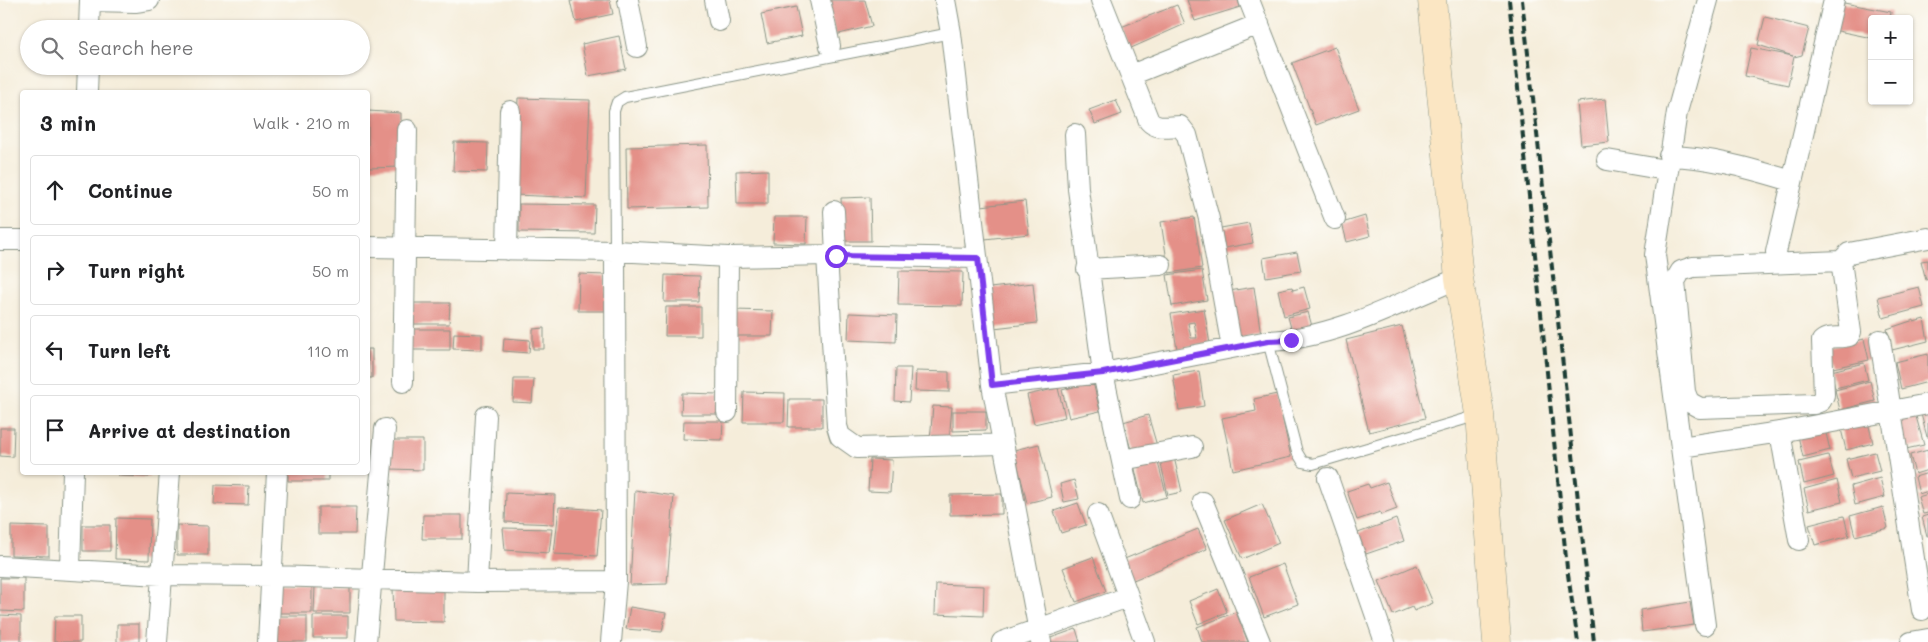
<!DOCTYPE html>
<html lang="en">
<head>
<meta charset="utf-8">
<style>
	body { margin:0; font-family:Mali,sans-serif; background:#f2f2f2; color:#202124 }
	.controls { position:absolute; right:15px; top:15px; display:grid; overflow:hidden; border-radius:5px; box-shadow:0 1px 4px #0004 }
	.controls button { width:45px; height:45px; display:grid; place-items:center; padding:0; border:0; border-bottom:1px solid #e0e0e0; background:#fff; color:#202124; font:25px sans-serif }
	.stop { position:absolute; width:15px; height:15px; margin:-11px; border:4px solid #7c3aed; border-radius:50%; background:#fff }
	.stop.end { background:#7c3aed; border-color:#fff; box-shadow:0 1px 5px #0008 }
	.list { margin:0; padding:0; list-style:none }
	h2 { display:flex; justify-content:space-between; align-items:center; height:65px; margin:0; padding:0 20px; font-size:21px }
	h2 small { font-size:16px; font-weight:400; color:#757577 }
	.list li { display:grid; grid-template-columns:32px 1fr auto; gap:15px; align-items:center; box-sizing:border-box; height:70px; margin:0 10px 10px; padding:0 10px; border:1px solid #e0e0e0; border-radius:5px }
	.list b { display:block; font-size:19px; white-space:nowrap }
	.list em { font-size:16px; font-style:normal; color:#757577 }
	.icon { flex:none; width:28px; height:28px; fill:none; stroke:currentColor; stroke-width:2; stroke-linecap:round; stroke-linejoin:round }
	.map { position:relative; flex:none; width:1928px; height:642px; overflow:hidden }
	.search { position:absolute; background:#fff; box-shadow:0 1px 4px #0004; left:20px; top:20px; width:350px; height:55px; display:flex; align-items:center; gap:12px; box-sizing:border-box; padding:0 18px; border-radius:28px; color:#757577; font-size:19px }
	.panel { position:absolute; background:#fff; box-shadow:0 1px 4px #0004; left:20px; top:90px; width:350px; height:385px; border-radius:5px }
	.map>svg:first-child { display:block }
</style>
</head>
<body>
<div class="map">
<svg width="1928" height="642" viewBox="0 0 1928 642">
	<rect width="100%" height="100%" fill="#fdfcf7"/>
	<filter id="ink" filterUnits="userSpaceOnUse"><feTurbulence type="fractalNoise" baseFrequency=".02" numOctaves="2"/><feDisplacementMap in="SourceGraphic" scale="10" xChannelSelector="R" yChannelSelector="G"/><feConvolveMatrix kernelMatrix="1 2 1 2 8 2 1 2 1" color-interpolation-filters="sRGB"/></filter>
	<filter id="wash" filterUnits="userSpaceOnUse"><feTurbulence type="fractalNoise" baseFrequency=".0096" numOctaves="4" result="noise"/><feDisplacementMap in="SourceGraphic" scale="20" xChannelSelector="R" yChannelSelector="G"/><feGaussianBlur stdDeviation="1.12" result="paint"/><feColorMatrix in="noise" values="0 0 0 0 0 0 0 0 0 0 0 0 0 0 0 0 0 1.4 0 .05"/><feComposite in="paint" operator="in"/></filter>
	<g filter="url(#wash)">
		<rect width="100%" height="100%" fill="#f5edda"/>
		<g id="blocks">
			<path fill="#e49088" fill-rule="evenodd" d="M 571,0 L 610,0 L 613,14 L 576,22 Z
				M 827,0 L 865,0 L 872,26 L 835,35 Z
				M 1187,0 L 1238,0 L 1240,7 L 1195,21 Z
				M 1839,2 L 1891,12 L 1890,19 L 1872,19 L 1872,38 L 1833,30 Z
				M 1177,5 L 1185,24 L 1129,49 L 1121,27 Z
				M 796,7 L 802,36 L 767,43 L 761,14 Z
				M 1765,17 L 1809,28 L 1802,55 L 1794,57 L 1788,85 L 1745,76 L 1751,48 L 1793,56 L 1758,45 Z
				M 619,36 L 626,69 L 588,76 L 582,44 Z
				M 1335,47 L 1359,109 L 1316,125 L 1292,63 Z
				M 518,98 L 590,100 L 586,198 L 514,195 Z
				M 1605,99 L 1609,142 L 1581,145 L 1577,102 Z
				M 1116,100 L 1122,114 L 1095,124 L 1089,110 Z
				M 368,111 L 401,113 L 401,167 L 368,168 Z
				M 454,142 L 488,143 L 487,172 L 453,171 Z
				M 707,145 L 708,207 L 627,209 L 626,147 Z
				M 768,170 L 768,204 L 737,204 L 736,171 Z
				M 870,197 L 871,241 L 843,241 L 841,198 Z
				M 1025,201 L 1029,234 L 985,239 L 981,206 Z
				M 519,204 L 595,205 L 594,233 L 519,232 Z
				M 1365,216 L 1370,236 L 1347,242 L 1342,223 Z
				M 774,217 L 807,217 L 806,244 L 773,243 Z
				M 1194,217 L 1202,268 L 1169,273 L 1161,222 Z
				M 1249,223 L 1253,243 L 1225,248 L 1221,228 Z
				M 1297,252 L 1301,271 L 1266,277 L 1263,258 Z
				M 1928,260 L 1928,279 L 1926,280 L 1921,261 Z
				M 1202,270 L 1207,300 L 1172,306 L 1167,275 Z
				M 899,271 L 963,272 L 962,306 L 898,305 Z
				M 579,274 L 606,275 L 606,311 L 578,311 Z
				M 665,275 L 700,276 L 699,302 L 664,302 Z
				M 1033,283 L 1037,323 L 994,328 L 990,288 Z
				M 1254,287 L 1261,335 L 1236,339 L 1229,291 Z
				M 1292,287 L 1293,290 L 1304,287 L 1310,309 L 1284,316 L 1278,290 Z
				M 1919,287 L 1924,307 L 1883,318 L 1878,297 Z
				M 408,303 L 450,303 L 449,324 L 408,324 Z
				M 666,307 L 701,307 L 701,336 L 665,336 Z
				M 1204,309 L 1210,344 L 1177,349 L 1171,314 ZM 1194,322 L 1197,338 L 1191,338 L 1188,323 Z
				M 733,310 L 773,311 L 772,336 L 733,336 Z
				M 1308,312 L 1313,330 L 1293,335 L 1288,317 Z
				M 849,313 L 897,315 L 896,342 L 848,340 Z
				M 1924,319 L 1928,341 L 1892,350 L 1887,329 L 1914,320 L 1914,322 Z
				M 1402,326 L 1425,418 L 1369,432 L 1346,340 Z
				M 544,328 L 544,349 L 533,349 L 533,329 Z
				M 408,329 L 450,329 L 450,350 L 407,350 Z
				M 454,333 L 482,334 L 482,350 L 453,349 Z
				M 504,338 L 530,340 L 529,353 L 503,351 Z
				M 1864,339 L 1869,360 L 1833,368 L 1828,348 Z
				M 368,349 L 372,349 L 372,378 L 368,378 Z
				M 1928,354 L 1928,382 L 1901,389 L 1895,362 Z
				M 1864,363 L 1868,380 L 1835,388 L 1831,371 Z
				M 896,368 L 911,368 L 909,402 L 895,401 Z
				M 916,371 L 949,372 L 949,392 L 915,391 Z
				M 1199,371 L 1204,406 L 1179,410 L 1173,375 Z
				M 514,379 L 534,379 L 532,403 L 513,402 Z
				M 1870,381 L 1875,401 L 1840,410 L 1835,390 Z
				M 1093,382 L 1100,411 L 1069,418 L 1062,390 Z
				M 1058,388 L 1065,417 L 1034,424 L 1027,395 Z
				M 744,392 L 785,393 L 784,422 L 743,422 Z
				M 682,393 L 718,394 L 717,414 L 681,414 Z
				M 1277,394 L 1291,457 L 1233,470 L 1222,418 L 1256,411 L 1254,399 Z
				M 789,399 L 822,399 L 822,427 L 788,427 Z
				M 933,406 L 952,407 L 949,441 L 930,440 Z
				M 953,411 L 986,411 L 986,430 L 953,431 Z
				M 1915,413 L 1924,445 L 1906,449 L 1898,417 Z
				M 1928,413 L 1928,437 L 1927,437 L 1921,414 Z
				M 1148,415 L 1157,446 L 1132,453 L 1123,422 Z
				M 684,421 L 723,421 L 722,440 L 683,439 Z
				M 1868,422 L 1873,443 L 1846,450 L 1841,429 Z
				M 0,428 L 14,428 L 13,457 L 0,456 Z
				M 1825,429 L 1830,450 L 1803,457 L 1798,436 Z
				M 392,440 L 423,440 L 423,470 L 391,469 Z
				M 1039,444 L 1052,497 L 1027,503 L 1014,450 Z
				M 1928,450 L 1928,470 L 1915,474 L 1910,455 Z
				M 1875,452 L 1880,471 L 1851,478 L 1846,459 Z
				M 1828,455 L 1834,476 L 1804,484 L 1799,462 Z
				M 1174,457 L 1182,492 L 1168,495 L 1160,460 Z
				M 870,459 L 892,460 L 890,492 L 868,491 Z
				M 1157,459 L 1167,497 L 1143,503 L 1134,465 Z
				M 118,472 L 149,472 L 149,477 L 118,476 Z
				M 288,472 L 328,472 L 328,481 L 288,481 Z
				M 1928,473 L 1928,491 L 1919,494 L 1915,477 Z
				M 1880,478 L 1885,497 L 1855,505 L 1851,486 Z
				M 1074,480 L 1079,499 L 1064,502 L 1060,484 Z
				M 1837,480 L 1842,502 L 1809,510 L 1804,489 Z
				M 1387,482 L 1397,509 L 1381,515 L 1380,512 L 1357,520 L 1347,491 L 1368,484 L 1370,488 Z
				M 215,485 L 249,486 L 248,505 L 214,504 Z
				M 635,490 L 674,496 L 667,584 L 630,585 Z
				M 506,493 L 555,495 L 554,524 L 505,522 Z
				M 1002,494 L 1002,514 L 950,515 L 950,495 Z
				M 1928,494 L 1928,513 L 1923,514 L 1918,497 Z
				M 1078,503 L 1086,525 L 1061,533 L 1054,511 Z
				M 1262,504 L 1279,543 L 1242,559 L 1225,520 Z
				M 318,507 L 356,507 L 355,534 L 318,534 Z
				M 559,507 L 601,510 L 597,556 L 554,554 Z
				M 1883,507 L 1888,528 L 1855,536 L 1850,516 Z
				M 423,515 L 462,515 L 462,539 L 422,539 Z
				M 1928,515 L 1928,536 L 1927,536 L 1922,517 Z
				M 1844,516 L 1849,536 L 1815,545 L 1809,525 Z
				M 116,518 L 150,519 L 149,560 L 115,559 Z
				M 1396,519 L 1404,541 L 1366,554 L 1358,533 Z
				M 83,525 L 110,525 L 110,551 L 83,551 Z
				M 177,525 L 208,526 L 208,555 L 177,555 Z
				M 11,526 L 49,527 L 49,556 L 11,555 Z
				M 503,528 L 552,529 L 549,553 L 505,550 Z
				M 1198,529 L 1207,549 L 1131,581 L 1122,560 Z
				M 1093,557 L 1106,591 L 1076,602 L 1063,568 Z
				M 1283,564 L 1298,604 L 1264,617 L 1249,577 Z
				M 1417,565 L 1433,603 L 1414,611 L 1412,607 L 1393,615 L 1379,581 Z
				M 0,578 L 24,578 L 24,612 L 0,611 Z
				M 275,584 L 312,584 L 312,613 L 274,613 Z
				M 936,584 L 984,586 L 983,616 L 935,614 Z
				M 315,586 L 350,587 L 350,613 L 314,613 Z
				M 393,588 L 444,590 L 444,622 L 394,621 Z
				M 1218,589 L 1227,612 L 1198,624 L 1189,601 Z
				M 1690,602 L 1694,625 L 1642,632 L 1640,610 Z
				M 630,607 L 666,613 L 662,632 L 626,629 Z
				M 1236,612 L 1248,642 L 1202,642 L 1197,627 Z
				M 0,615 L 21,616 L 21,642 L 0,642 Z
				M 55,616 L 81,616 L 81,642 L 54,642 Z
				M 271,616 L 307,616 L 307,642 L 270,642 Z
				M 313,616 L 348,616 L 348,638 L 313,638 Z
				M 117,624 L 139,624 L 139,642 L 117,642 Z
				M 1076,629 L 1080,642 L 1046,642 L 1045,640 Z"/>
		</g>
	</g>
	<g filter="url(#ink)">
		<use href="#blocks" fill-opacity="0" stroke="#8a9587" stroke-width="1"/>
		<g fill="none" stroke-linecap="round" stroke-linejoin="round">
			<defs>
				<path id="lane" d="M 615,251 L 614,111 L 617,102 L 625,97 L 951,33
					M 1268,341 L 1297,452 L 1303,462 L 1313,464 L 1479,415"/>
				<path id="street" d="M 628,0 L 637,47
					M 715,0 L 719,21
					M 820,0 L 830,46
					M 945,0 L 951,33 L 992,385 L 1041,642
					M 1101,0 L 1149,121 C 1157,130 1169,126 1180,126 L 1187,135 L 1209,219 L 1232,348
					M 1249,0 L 1335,219
					M 91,1 L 135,2 L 149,0
					M 89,29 L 90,0
					M 1131,75 L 1259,24
					M 87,92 L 88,66
					M 1075,134 L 1078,189 L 1103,373 L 1130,499
					M 1669,156 C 1712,157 1751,169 1792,181
					M 1607,160 L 1666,170
					M 834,211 L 836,256
					M 0,240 L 22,240
					M 368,247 L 615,251 L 728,257 L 827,255 L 977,258
					M 507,250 L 510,111
					M 1776,252 L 1834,0
					M 827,255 L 837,426 L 840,436 L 857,448 L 1002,444
					M 1841,261 L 1851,332 L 1849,336 C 1840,339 1829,335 1822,341 L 1824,395 L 1821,401 L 1814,404 L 1700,408 L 1689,402 L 1685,392 L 1675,281 L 1681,271 L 1693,267 L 1841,261 L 1849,253 L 1928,238
					M 1087,269 L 1161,265
					M 1880,340 L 1922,610
					M 403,382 L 407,130
					M 992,385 L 1103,373 L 1268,341 C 1334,339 1399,303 1459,278
					M 727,412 L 728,257
					M 1780,432 L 1799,540
					M 1681,447 L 1780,432 L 1928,404
					M 1122,460 L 1192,447
					M 1328,478 L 1385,642
					M 1203,502 L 1260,642
					M 1098,514 L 1145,642
					M 0,566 L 161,575 L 272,576 L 477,582 L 616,581 L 615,251
					M 70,568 L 73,472
					M 477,582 L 486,416
					M 1705,625 L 1655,255 L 1677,112 L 1708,0
					M 157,642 L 170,472
					M 268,642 L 277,472
					M 366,642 L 385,429
					M 611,642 L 616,581
					M 1002,642 L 1128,597
					M 1911,642 L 1928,639"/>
				<path id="secondary" d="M 1432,0 L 1459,278 L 1480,414 L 1497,642"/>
			</defs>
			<use href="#lane" stroke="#8a9587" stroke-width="12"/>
			<use href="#street" stroke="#8a9587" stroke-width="22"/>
			<use href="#secondary" stroke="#8a9587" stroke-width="29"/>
			<use href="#lane" stroke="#fff" stroke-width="10"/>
			<use href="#street" stroke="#fff" stroke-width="20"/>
			<use href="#secondary" stroke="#fbe6c3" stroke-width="28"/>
			<path stroke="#1f3d34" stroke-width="4" stroke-dasharray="8 4" stroke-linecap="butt" d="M 1509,0 L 1567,568 L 1578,642
				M 1522,0 L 1594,642"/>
		</g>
	</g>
	<g fill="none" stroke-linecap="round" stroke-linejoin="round" filter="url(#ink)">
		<path stroke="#7c3aed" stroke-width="6" d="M 836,256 L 978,258 L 992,385 L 1103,373 L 1268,341 L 1291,340"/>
	</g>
</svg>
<div class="controls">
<button>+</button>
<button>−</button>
</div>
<div class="stop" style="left:836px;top:256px"></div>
<div class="stop end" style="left:1291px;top:340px"></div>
<div class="search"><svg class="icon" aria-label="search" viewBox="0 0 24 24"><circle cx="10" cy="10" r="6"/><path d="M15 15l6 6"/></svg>Search here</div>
<section class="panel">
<h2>3 min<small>Walk · 210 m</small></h2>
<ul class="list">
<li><svg class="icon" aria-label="ahead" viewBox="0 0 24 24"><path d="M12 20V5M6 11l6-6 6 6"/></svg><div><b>Continue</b></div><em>50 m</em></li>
<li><svg class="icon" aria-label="right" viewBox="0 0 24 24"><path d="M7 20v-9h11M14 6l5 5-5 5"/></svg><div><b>Turn right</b></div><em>50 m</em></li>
<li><svg class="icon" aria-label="left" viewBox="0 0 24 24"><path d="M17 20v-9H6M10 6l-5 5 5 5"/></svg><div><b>Turn left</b></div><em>110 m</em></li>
<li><svg class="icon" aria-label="arrive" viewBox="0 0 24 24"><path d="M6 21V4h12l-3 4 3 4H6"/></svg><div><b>Arrive at destination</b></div></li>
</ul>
</section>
</div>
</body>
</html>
